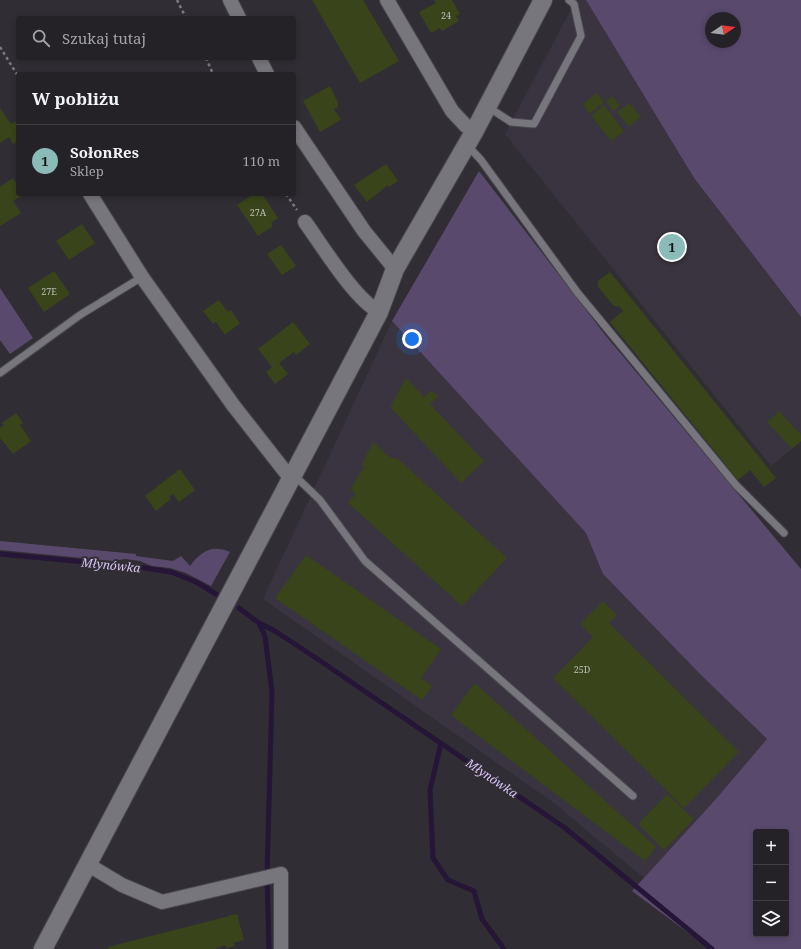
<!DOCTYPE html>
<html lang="pl">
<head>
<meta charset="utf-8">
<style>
	body { margin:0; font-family:"Noto Serif",serif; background:#302f33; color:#f1f3f6 }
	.controls { position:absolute; right:12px; bottom:12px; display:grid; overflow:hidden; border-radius:4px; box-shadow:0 2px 6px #0003 }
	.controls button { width:36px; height:36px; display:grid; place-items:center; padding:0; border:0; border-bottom:1px solid #413f44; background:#242227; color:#f1f3f6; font:20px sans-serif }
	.compass { position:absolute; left:705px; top:12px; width:36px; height:36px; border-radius:50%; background:#242227; box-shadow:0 2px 6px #0003; rotate:77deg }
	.you { position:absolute; left:412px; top:339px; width:14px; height:14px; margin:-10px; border:3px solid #fff; border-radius:50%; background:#1a73e8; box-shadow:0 0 0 6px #1a73e833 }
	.badge { display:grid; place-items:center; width:26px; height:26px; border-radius:50%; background:#8bbbb9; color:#111; font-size:13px; font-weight:700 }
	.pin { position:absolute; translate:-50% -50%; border:2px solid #fff; box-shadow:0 1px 4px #0006 }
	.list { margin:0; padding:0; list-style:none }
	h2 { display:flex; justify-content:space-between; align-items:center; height:52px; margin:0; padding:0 16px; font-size:17px }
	h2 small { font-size:13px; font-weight:400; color:#a3a4a7 }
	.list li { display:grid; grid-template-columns:26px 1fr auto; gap:12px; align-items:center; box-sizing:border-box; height:72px; padding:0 16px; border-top:1px solid #413f44 }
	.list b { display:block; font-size:15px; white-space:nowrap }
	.list p { margin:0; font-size:13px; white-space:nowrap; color:#a3a4a7 }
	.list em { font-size:13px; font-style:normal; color:#a3a4a7 }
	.icon { flex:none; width:22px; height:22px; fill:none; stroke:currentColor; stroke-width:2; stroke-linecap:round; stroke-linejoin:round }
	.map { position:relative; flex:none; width:801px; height:949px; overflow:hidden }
	.search { position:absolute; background:#242227; box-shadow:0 2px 6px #0003; left:16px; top:16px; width:280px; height:44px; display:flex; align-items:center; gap:10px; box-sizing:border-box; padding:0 14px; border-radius:4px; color:#a3a4a7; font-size:15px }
	.panel { position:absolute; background:#242227; box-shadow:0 2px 6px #0003; left:16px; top:72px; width:280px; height:124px; border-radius:4px }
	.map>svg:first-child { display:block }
</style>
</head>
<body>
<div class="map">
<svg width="801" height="949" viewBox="0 0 801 949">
	<rect width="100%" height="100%" fill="#302e34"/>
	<path fill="#393440" d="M 576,0 L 586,0 L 694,178 L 801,317 L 801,441 L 771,466 L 505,134 Z
		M 392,321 L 586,533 L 603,574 L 700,674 L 767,739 L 715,800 L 644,878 L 554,803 L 263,599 Z"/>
	<path fill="#594a6d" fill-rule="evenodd" d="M 586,0 L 801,0 L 801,317 L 694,178 ZM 711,18 L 735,18 L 735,42 L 711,42 Z
		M 479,171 L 606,336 L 801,569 L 801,949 L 710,949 L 632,891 L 715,800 L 767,739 L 700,674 L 603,574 L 586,533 L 392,321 ZM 756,832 L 786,832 L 786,934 L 756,934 Z
		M 0,288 L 33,338 L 10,354 L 0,340 Z
		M 0,541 L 136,554 L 136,556 L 173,561 L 181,556 L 190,566 C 201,551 212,544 230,552 L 211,586 L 186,573 L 170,568 L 152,566 L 140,561 L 125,559 L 113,561 L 0,550 Z"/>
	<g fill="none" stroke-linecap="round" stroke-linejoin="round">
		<path stroke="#251537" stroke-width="5" d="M 0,554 L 138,567 L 171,572 L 196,582 L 216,594
			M 239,608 L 259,623 L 265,636 L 272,692 L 267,876 L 269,949
			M 259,623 L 275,631 L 316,658 L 565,828 L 712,949
			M 441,743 L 430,790 L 433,858 L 448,880 L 474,891 L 482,919 L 504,949"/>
	</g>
	<path fill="#39441a" d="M 312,0 L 363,0 L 399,61 L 360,83 Z
		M 434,0 L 452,0 L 460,14 L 456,16 L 459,21 L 442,31 L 440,28 L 431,33 L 419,12 L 436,3 Z
		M 330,86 L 338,103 L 338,107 L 334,109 L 341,120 L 320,132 L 303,101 Z
		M 597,93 L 604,102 L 590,114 L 582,105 Z
		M 612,96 L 620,106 L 613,111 L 606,101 Z
		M 629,103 L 641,117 L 629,127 L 617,112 Z
		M 604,105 L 624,131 L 611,141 L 591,116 Z
		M 0,108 L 11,124 L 18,121 L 18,141 L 13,144 L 9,137 L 0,143 Z
		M 386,164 L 398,181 L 389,187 L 388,185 L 367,202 L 354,185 Z
		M 13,178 L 18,186 L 18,194 L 25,194 L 13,201 L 21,213 L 0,226 L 0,187 Z
		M 250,194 L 262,194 L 278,218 L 271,223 L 273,226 L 258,236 L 237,205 L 251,196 Z
		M 82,224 L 95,243 L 69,260 L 56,241 Z
		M 281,245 L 296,266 L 282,275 L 267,254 Z
		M 54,271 L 70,294 L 44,312 L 28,288 Z
		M 610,272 L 776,478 L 764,487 L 750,470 L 738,480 L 610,322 L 623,311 L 620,307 L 614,306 L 598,287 L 598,281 Z
		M 219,300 L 228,312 L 231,310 L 240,323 L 225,335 L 216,322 L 213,324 L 203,311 Z
		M 293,322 L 310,344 L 296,355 L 294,352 L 279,363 L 288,374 L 275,384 L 266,372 L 272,367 L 258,349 Z
		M 406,378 L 424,397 L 432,390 L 438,397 L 430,404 L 484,461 L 461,483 L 390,407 Z
		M 779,411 L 801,435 L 801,441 L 792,449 L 767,422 Z
		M 16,413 L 23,423 L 20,425 L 31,441 L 13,454 L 0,438 L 0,428 L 4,425 L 2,423 Z
		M 373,442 L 389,457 L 398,459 L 507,558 L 462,606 L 348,503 L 356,494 L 350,489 L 364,467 L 362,464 Z
		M 180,469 L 195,490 L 179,502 L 173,494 L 169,497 L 171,499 L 156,511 L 145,496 Z
		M 306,555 L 441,649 L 421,678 L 432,686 L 422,700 L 275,598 Z
		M 603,601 L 617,615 L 609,623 L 739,752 L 684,808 L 553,678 L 593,637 L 580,624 Z
		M 475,683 L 656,847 L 645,861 L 451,715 Z
		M 667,794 L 694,819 L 664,850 L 638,824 Z
		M 237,914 L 244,940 L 233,943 L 234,946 L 226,948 L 225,945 L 215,949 L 109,949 L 108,947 Z"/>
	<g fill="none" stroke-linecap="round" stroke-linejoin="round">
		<defs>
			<path id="service" d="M 488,107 L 511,122 L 534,124 L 581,36 L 574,4 L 569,0
				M 467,145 L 481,160 L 577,292 L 736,485 L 784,533
				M 0,373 L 80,315 L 142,277
				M 293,474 L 320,500 L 365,561 L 633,796"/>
			<path id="minor" d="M 230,0 L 239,18
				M 387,0 L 452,111 L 466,126 L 474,132
				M 259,58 L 267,74
				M 294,127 L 364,231 L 395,269
				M 90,194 L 142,277 L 233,405 L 291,479
				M 305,222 C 324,248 353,297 379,312
				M 87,864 L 122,885 L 162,902 L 281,874 L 281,949"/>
			<path id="tertiary" d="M 43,949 L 379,312 L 395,269 L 474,132 L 543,0"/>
		</defs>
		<use href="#service" stroke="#4b494e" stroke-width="9"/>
		<use href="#minor" stroke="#4b494e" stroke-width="16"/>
		<use href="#tertiary" stroke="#4b494e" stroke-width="20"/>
		<path stroke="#7d7b80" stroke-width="2.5" stroke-dasharray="3 3" stroke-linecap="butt" d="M 177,0 L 186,18
			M 0,47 L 18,76
			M 206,58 L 213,74
			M 286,194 L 297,210"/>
		<use href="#service" stroke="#78767d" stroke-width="7"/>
		<use href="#minor" stroke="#78767d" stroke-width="14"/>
		<use href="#tertiary" stroke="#78767d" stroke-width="18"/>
	</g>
	<g text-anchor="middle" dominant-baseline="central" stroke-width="4" stroke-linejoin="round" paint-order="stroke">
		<g font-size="9" fill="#c0c1ba">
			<text x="446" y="15">24</text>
			<text x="258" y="212">27A</text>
			<text x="49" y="291">27E</text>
			<text x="582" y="669">25D</text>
		</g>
		<g font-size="12" font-style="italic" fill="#d9c3f8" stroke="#302e34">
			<text transform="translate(111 565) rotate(6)">Młynówka</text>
			<text transform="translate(492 778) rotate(34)">Młynówka</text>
		</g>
	</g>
</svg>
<div class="controls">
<button>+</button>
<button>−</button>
<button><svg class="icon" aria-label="layers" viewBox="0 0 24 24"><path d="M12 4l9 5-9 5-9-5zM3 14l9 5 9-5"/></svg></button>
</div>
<svg class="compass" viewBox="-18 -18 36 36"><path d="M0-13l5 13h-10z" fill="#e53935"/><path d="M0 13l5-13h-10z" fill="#a3a4a7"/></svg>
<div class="you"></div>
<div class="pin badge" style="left:672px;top:247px">1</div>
<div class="search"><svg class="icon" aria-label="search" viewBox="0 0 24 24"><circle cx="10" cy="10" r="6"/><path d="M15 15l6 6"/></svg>Szukaj tutaj</div>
<section class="panel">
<h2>W pobliżu<small></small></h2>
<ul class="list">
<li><span class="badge">1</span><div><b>SołonRes</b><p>Sklep</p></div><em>110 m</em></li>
</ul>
</section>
</div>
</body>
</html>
